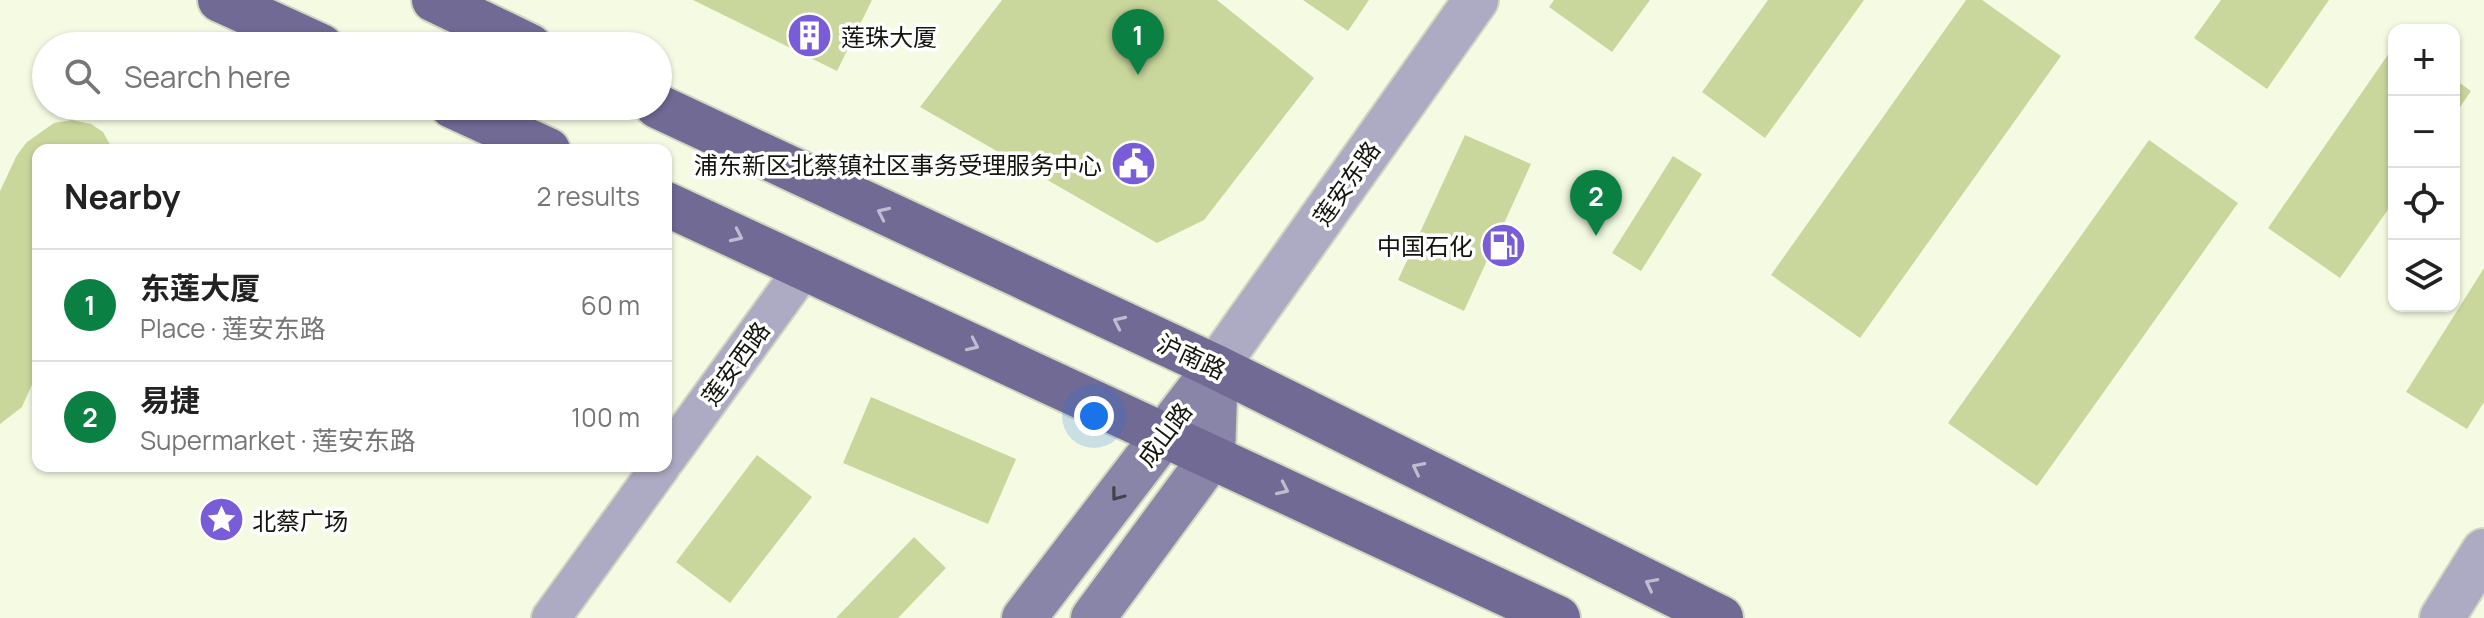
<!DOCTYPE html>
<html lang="en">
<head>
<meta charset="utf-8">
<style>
	body { margin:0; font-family:Manrope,"Noto Sans SC",sans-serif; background:#f6f6f6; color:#222 }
	.controls { position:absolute; right:24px; top:24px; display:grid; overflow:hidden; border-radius:16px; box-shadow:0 2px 6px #0004 }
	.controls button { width:72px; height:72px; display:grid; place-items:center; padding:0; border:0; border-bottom:2px solid #e0e0e0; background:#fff; color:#222; font:40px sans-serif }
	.you { position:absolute; left:1094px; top:416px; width:28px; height:28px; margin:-20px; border:6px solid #fff; border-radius:50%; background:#1a73e8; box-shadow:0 0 0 12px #1a73e833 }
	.badge { display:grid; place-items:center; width:52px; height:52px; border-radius:50%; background:#0b8043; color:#fff; font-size:26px; font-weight:700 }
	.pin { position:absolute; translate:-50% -66px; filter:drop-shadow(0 2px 4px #0008) }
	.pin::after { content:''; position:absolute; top:42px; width:28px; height:24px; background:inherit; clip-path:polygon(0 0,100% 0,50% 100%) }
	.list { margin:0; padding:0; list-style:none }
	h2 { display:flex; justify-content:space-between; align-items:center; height:104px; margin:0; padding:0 32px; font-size:34px }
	h2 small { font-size:26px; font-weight:400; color:#767676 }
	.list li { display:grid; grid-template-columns:52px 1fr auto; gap:24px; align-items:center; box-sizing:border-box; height:112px; padding:0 32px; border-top:2px solid #e0e0e0 }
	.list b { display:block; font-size:30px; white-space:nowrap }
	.list p { margin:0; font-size:26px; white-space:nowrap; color:#767676 }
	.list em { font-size:26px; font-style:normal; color:#767676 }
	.icon { flex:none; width:44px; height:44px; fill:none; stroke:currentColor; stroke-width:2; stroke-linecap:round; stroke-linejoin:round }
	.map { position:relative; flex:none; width:2484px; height:618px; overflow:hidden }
	.search { position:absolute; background:#fff; box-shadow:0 2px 6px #0004; left:32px; top:32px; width:640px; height:88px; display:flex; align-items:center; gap:20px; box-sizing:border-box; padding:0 28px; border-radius:44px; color:#767676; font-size:30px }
	.panel { position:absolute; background:#fff; box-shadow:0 2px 6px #0004; left:32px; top:144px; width:640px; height:328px; border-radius:16px }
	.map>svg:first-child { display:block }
</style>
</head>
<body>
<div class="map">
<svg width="2484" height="618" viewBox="0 0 2484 618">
	<rect width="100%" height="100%" fill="#f5fbe3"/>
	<path fill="#cad79c" d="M 693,0 L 872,0 L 837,71 Z
		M 1002,0 L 1217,0 L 1314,78 L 1204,220 L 1157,243 L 920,107 Z
		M 1303,0 L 1369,0 L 1348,31 Z
		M 1554,0 L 1650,0 L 1612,52 L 1549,7 Z
		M 1768,0 L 1864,0 L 1765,138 L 1702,92 Z
		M 1966,0 L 1982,0 L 2061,56 L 1860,338 L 1771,275 Z
		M 2221,0 L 2329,0 L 2267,89 L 2194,38 Z
		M 2394,46 L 2394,201 L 2340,278 L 2268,228 Z
		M 2454,79 L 2471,91 L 2454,116 Z
		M 72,120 L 91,124 L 103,132 L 113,150 L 38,150 L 38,371 L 22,407 L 0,424 L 0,191 L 17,155 L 27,142 L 54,123 Z
		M 1465,135 L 1531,164 L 1464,311 L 1398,280 Z
		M 2149,140 L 2238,203 L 2037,486 L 1948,423 Z
		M 1673,156 L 1702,174 L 1641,271 L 1612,253 Z
		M 2484,268 L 2484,402 L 2467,429 L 2406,392 Z
		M 871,397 L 1016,459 L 988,524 L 843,463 Z
		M 757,455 L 812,497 L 730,603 L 676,562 Z
		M 914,537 L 946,568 L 898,618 L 836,618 Z"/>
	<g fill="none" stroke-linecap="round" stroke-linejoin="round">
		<defs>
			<path id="minor" d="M 666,459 L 805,267
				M 551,618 L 661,466"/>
			<path id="tertiary" d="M 1216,367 L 1476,0
				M 2442,618 L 2484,551"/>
			<path id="secondary" d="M 1024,618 L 1216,367
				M 1093,618 L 1213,455 L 1216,367"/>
			<path id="primary" d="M 220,0 L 321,46
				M 434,0 L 530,46
				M 452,106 L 548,150
				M 657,106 L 1216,367 L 1721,618
				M 666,204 L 1558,618"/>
		</defs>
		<use href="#minor" stroke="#d1d6c1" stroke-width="42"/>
		<use href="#tertiary" stroke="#d1d6c1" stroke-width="48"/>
		<use href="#secondary" stroke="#d1d6c1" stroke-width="48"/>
		<use href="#primary" stroke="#d1d6c1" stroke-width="48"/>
		<use href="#minor" stroke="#adaac3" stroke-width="38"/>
		<use href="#tertiary" stroke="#adaac3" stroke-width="44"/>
		<use href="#secondary" stroke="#8985a8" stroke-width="44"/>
		<use href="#primary" stroke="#706a95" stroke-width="44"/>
	</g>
	<defs><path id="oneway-chevron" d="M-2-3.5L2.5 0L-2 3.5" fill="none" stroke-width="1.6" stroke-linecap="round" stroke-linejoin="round" transform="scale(2)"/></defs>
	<g stroke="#bfbccf">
		<use href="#oneway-chevron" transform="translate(883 213) rotate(-155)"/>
		<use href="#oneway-chevron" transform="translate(737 236) rotate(25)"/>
		<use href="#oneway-chevron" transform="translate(1119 322) rotate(-155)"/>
		<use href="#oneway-chevron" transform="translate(973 345) rotate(25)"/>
		<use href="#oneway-chevron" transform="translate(1418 468) rotate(-153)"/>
		<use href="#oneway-chevron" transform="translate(1283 489) rotate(25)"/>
		<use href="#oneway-chevron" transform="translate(1651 584) rotate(-153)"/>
	</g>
	<use stroke="#42424b" href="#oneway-chevron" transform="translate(1117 495) rotate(127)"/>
	<defs>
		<symbol id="building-disc" viewBox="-11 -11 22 22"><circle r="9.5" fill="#795cd7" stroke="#fff"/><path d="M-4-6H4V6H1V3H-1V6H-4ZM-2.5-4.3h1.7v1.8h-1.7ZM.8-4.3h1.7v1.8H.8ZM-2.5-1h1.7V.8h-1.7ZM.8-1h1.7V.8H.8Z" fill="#fff"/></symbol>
		<symbol id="civic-disc" viewBox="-11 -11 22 22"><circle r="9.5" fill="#795cd7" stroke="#fff"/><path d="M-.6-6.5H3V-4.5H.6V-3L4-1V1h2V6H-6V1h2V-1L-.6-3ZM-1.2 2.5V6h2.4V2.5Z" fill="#fff"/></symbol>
		<symbol id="fuel-disc" viewBox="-11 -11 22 22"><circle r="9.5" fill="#795cd7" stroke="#fff"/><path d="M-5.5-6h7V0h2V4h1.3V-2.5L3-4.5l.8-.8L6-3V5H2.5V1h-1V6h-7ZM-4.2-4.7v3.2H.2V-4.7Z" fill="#fff"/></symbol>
		<symbol id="sight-disc" viewBox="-11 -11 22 22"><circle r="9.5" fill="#795cd7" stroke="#fff"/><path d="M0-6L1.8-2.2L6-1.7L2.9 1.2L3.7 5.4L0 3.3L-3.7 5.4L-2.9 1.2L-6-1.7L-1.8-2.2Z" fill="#fff"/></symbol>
	</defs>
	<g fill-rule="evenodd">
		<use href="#building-disc" x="784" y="10" width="51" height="51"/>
		<use href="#civic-disc" x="1108" y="138" width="51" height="51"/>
		<use href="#fuel-disc" x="1478" y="220" width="51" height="51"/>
		<use href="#sight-disc" x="196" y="494" width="51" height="51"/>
	</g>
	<g text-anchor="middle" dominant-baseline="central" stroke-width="7" stroke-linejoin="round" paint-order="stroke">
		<g font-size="24" fill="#13150d" stroke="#fff" text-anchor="start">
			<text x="841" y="36">莲珠大厦</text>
			<text x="1102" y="164" text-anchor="end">浦东新区北蔡镇社区事务受理服务中心</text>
			<text x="1473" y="245" text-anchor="end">中国石化</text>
			<text x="252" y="520">北蔡广场</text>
		</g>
		<g font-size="24" fill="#13150d" stroke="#fff">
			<text transform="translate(1346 183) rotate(-55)">莲安东路</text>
			<text transform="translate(1192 356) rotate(25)">沪南路</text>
			<text transform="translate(735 363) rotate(-54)">莲安西路</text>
			<text transform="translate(1164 434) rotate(-53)">成山路</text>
		</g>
	</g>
</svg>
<div class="controls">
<button>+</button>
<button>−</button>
<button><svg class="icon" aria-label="locate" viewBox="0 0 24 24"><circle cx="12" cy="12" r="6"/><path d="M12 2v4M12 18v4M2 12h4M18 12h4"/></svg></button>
<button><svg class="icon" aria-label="layers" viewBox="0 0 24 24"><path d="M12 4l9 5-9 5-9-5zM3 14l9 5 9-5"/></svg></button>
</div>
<div class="you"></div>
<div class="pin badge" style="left:1138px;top:75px">1</div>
<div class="pin badge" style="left:1596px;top:236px">2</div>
<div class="search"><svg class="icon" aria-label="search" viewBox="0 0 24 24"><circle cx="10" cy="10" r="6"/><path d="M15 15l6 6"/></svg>Search here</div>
<section class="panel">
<h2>Nearby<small>2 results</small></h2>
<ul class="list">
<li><span class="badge">1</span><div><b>东莲大厦</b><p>Place · 莲安东路</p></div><em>60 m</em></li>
<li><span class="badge">2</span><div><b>易捷</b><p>Supermarket · 莲安东路</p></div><em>100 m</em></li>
</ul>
</section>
</div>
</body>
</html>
